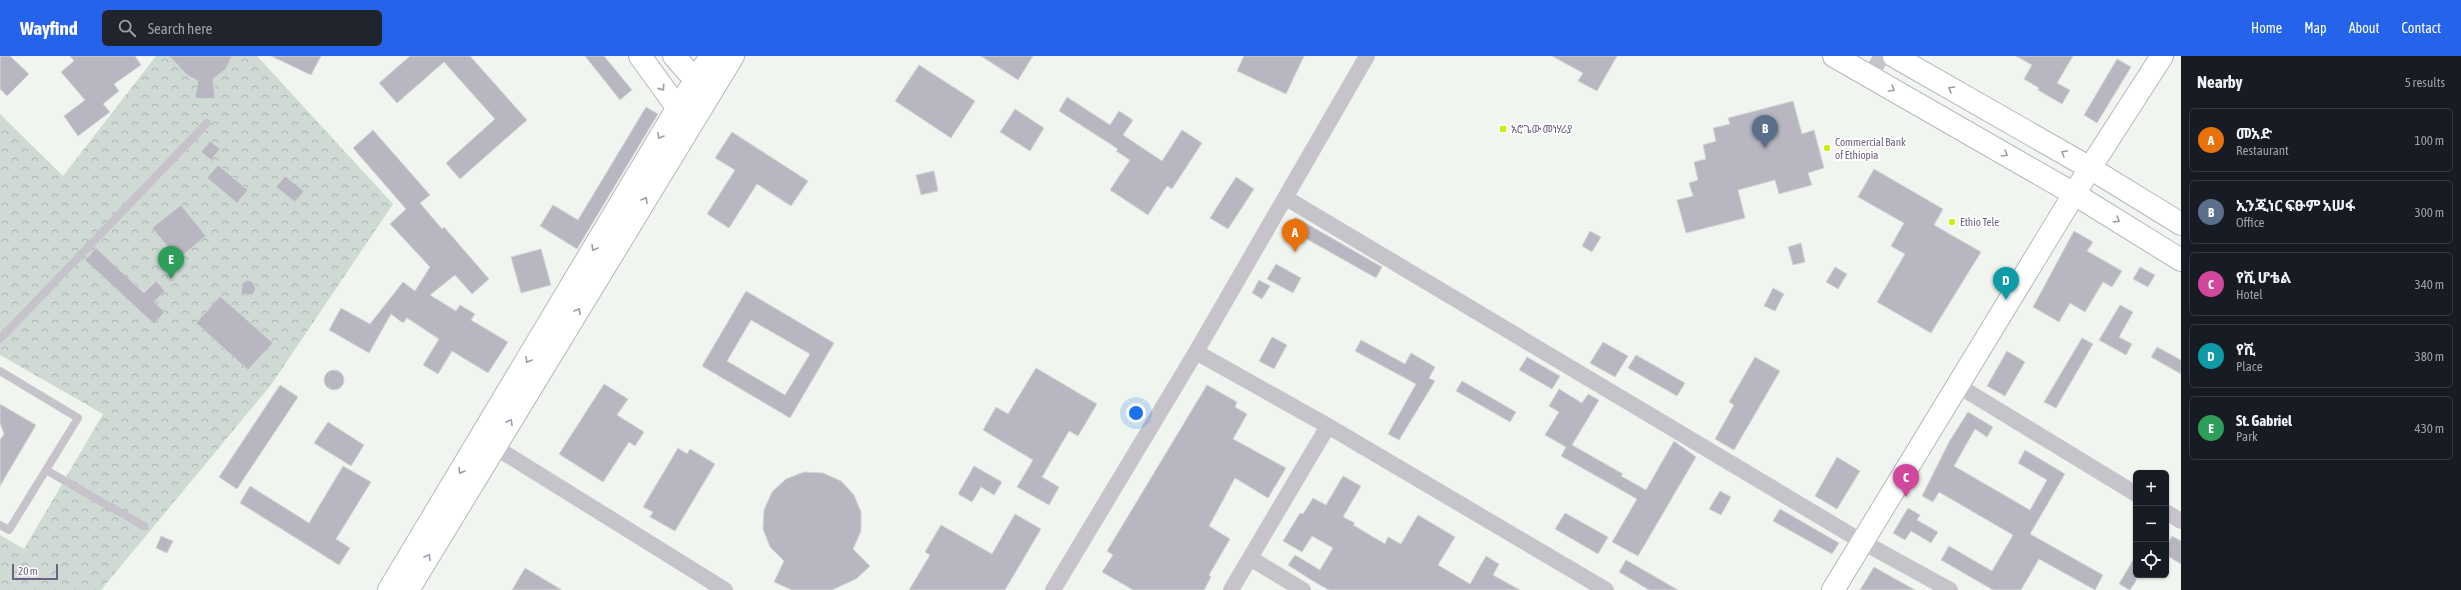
<!DOCTYPE html>
<html lang="en">
<head>
<meta charset="utf-8">
<style>
	body { margin:0; font-family:"Asap Condensed","Noto Sans Ethiopic",sans-serif; background:#20242c; color:#f1f3f6 }
	.controls { position:absolute; right:12px; bottom:12px; display:grid; overflow:hidden; border-radius:6px; box-shadow:0 1px 3px #0004 }
	.controls button { width:36px; height:36px; display:grid; place-items:center; padding:0; border:0; border-bottom:1px solid #363941; background:#171b24; color:#f1f3f6; font:20px sans-serif }
	.scale { position:absolute; left:12px; bottom:10px; width:46px; box-sizing:border-box; padding-left:4px; border:2px solid #6e6183; border-top:0; font-size:11px; line-height:14px; white-space:nowrap; color:#6e6183; -webkit-text-stroke:3px #fff; paint-order:stroke }
	.you { position:absolute; left:1136px; top:357px; width:14px; height:14px; margin:-10px; border:3px solid #fff; border-radius:50%; background:#1a73e8; box-shadow:0 0 0 6px #1a73e833 }
	.badge { display:grid; place-items:center; width:26px; height:26px; border-radius:50%; background:#2563eb; color:#fff; font-size:13px; font-weight:700 }
	.pin { position:absolute; translate:-50% -33px; filter:drop-shadow(0 1px 2px #0008) }
	.pin::after { content:''; position:absolute; top:21px; width:14px; height:12px; background:inherit; clip-path:polygon(0 0,100% 0,50% 100%) }
	.list { margin:0; padding:0; list-style:none }
	h2 { display:flex; justify-content:space-between; align-items:center; height:52px; margin:0; padding:0 16px; font-size:17px }
	h2 small { font-size:13px; font-weight:400; color:#9ea1a6 }
	.list li { display:grid; grid-template-columns:26px 1fr auto; gap:12px; align-items:center; box-sizing:border-box; height:64px; margin:0 8px 8px; padding:0 8px; border:1px solid #363941; border-radius:6px }
	.list b { display:block; font-size:15px; white-space:nowrap }
	.list p { margin:0; font-size:13px; white-space:nowrap; color:#9ea1a6 }
	.list em { font-size:13px; font-style:normal; color:#9ea1a6 }
	.icon { flex:none; width:22px; height:22px; fill:none; stroke:currentColor; stroke-width:2; stroke-linecap:round; stroke-linejoin:round }
	.map { position:relative; flex:none; width:2181px; height:534px; overflow:hidden }
	header { display:flex; align-items:center; gap:24px; box-sizing:border-box; height:56px; padding:0 20px; background:#2563eb; color:#fff }
	header strong { font-size:19px }
	nav { display:flex; gap:22px; margin-inline-start:auto; font-size:14px }
	.search { width:280px; height:36px; background:#20242c; display:flex; align-items:center; gap:10px; box-sizing:border-box; padding:0 14px; border-radius:6px; color:#9ea1a6; font-size:15px }
	main { display:flex }
	aside { flex:1; background:#171b24 }
	.map>svg:first-child { display:block }
</style>
</head>
<body>
<header>
<strong>Wayfind</strong>
<div class="search"><svg class="icon" aria-label="search" viewBox="0 0 24 24"><circle cx="10" cy="10" r="6"/><path d="M15 15l6 6"/></svg>Search here</div>
<nav><a>Home</a><a>Map</a><a>About</a><a>Contact</a></nav>
</header>
<main>
<div class="map">
<svg width="2181" height="534" viewBox="0 0 2181 534">
	<defs>
		<pattern id="park-crowns" width="20" height="18" patternUnits="userSpaceOnUse"><rect width="20" height="18" fill="#cfdad5"/><path d="M2 6a3 3 0 1 1 6 0M12 15a3 3 0 1 1 6 0" fill="none" stroke="#acb4b2"/></pattern>
	</defs>
	<rect width="100%" height="100%" fill="#f0f5f0"/>
	<path fill="url(#park-crowns)" d="M 156,0 L 257,0 L 393,148 L 271,329 L 101,534 L 0,534 L 0,479 L 24,493 L 103,358 L 0,299 L 0,58 L 63,120 Z"/>
	<path fill="#b8b6c0" stroke="#d3d6d3" fill-rule="evenodd" d="M 0,0 L 10,0 L 29,18 L 7,40 L 0,33 Z
		M 70,0 L 135,0 L 141,9 L 114,28 L 119,35 L 103,48 L 110,56 L 78,80 L 64,60 L 85,44 L 61,16 L 74,5 Z
		M 169,0 L 232,0 L 226,13 L 213,23 L 215,42 L 206,43 L 195,42 L 198,25 L 187,19 Z
		M 271,0 L 321,0 L 311,19 Z
		M 410,0 L 470,0 L 527,64 L 460,123 L 446,107 L 495,63 L 444,6 L 397,47 L 379,27 Z
		M 585,0 L 604,0 L 632,34 L 620,44 Z
		M 981,0 L 1033,0 L 1018,24 Z
		M 1244,0 L 1304,0 L 1286,38 L 1237,15 Z
		M 1552,0 L 1617,0 L 1597,35 L 1578,25 L 1583,17 Z
		M 2016,0 L 2073,0 L 2057,27 L 2070,34 L 2062,48 L 2038,34 L 2039,32 L 2024,23 L 2032,9 Z
		M 2117,3 L 2131,11 L 2097,67 L 2084,59 Z
		M 919,9 L 975,45 L 951,82 L 895,45 Z
		M 1067,41 L 1110,69 L 1119,55 L 1133,64 L 1123,79 L 1162,105 L 1182,74 L 1202,87 L 1172,133 L 1167,130 L 1148,159 L 1110,134 L 1130,104 L 1116,95 L 1118,93 L 1059,55 Z
		M 1793,45 L 1802,78 L 1814,74 L 1824,112 L 1808,117 L 1812,129 L 1779,138 L 1775,124 L 1738,134 L 1745,162 L 1686,177 L 1677,144 L 1693,140 L 1689,127 L 1698,124 L 1694,106 L 1706,103 L 1703,89 L 1716,85 L 1713,72 L 1730,68 L 1728,62 Z
		M 646,51 L 658,58 L 577,193 L 540,170 L 553,149 L 578,164 Z
		M 1015,53 L 1044,72 L 1030,95 L 1000,76 Z
		M 373,74 L 430,139 L 420,147 L 442,173 L 444,171 L 489,223 L 472,238 L 455,219 L 430,239 L 456,255 L 460,249 L 475,258 L 471,264 L 508,286 L 488,317 L 452,295 L 438,318 L 423,309 L 439,283 L 407,262 L 403,267 L 391,258 L 369,297 L 329,274 L 341,252 L 370,268 L 403,226 L 415,235 L 430,211 L 390,168 L 406,153 L 353,92 Z
		M 732,76 L 808,125 L 791,150 L 757,128 L 729,172 L 707,158 L 735,114 L 715,102 Z
		M 210,85 L 220,93 L 211,104 L 201,96 Z
		M 218,109 L 248,134 L 237,147 L 207,122 Z
		M 1874,113 L 1943,153 L 1934,169 L 1981,196 L 1931,277 L 1877,246 L 1905,198 L 1891,190 L 1904,167 L 1858,141 Z
		M 934,115 L 938,135 L 921,139 L 916,119 Z
		M 285,120 L 304,135 L 295,146 L 276,131 Z
		M 1236,121 L 1254,133 L 1228,173 L 1210,162 Z
		M 181,149 L 206,180 L 178,203 L 152,172 Z
		M 1295,161 L 1382,211 L 1376,222 L 1289,173 Z
		M 1590,175 L 1601,181 L 1592,196 L 1582,190 Z
		M 2074,175 L 2093,186 L 2087,195 L 2122,215 L 2112,231 L 2103,226 L 2085,256 L 2070,247 L 2059,266 L 2033,251 Z
		M 1801,187 L 1805,206 L 1793,209 L 1788,191 Z
		M 96,192 L 144,237 L 156,225 L 165,235 L 154,246 L 165,256 L 154,268 L 85,204 Z
		M 541,193 L 551,229 L 521,237 L 511,201 Z
		M 1276,208 L 1301,222 L 1293,237 L 1267,223 Z
		M 1835,211 L 1847,218 L 1838,233 L 1826,226 Z
		M 2140,211 L 2155,219 L 2148,231 L 2133,223 Z
		M 247,224 L 253,226 L 256,234 L 252,239 L 241,239 L 242,228 Z
		M 1259,224 L 1270,230 L 1262,243 L 1252,237 Z
		M 1773,232 L 1784,238 L 1775,255 L 1764,250 Z
		M 746,235 L 834,287 L 790,362 L 702,310 ZM 751,264 L 810,298 L 785,339 L 727,305 Z
		M 220,240 L 273,287 L 248,314 L 196,267 Z
		M 2120,249 L 2133,256 L 2119,281 L 2132,288 L 2126,299 L 2099,284 Z
		M 1272,281 L 1287,289 L 1274,313 L 1259,305 Z
		M 2082,282 L 2093,288 L 2056,352 L 2044,346 Z
		M 1361,284 L 1405,308 L 1411,297 L 1435,311 L 1429,322 L 1435,325 L 1399,384 L 1388,378 L 1416,328 L 1355,295 Z
		M 1603,286 L 1628,300 L 1615,321 L 1590,307 Z
		M 2157,291 L 2181,304 L 2181,318 L 2151,301 Z
		M 2007,295 L 2025,306 L 2005,340 L 1987,330 Z
		M 1636,299 L 1685,327 L 1677,340 L 1628,312 Z
		M 1527,301 L 1560,320 L 1552,333 L 1519,314 Z
		M 1755,301 L 1780,315 L 1734,394 L 1715,383 L 1734,349 L 1729,346 Z
		M 1036,312 L 1097,348 L 1078,380 L 1069,375 L 1042,421 L 1059,431 L 1049,449 L 1017,431 L 1033,404 L 983,374 L 996,351 L 1008,358 Z
		M324 324a10 10 0 1 1 20 0a10 10 0 1 1-20 0Z
		M 1462,325 L 1516,356 L 1510,366 L 1456,335 Z
		M 604,328 L 628,343 L 617,359 L 644,376 L 635,390 L 629,386 L 603,426 L 559,398 Z
		M 280,329 L 298,341 L 237,433 L 219,421 Z
		M 1207,329 L 1237,346 L 1235,351 L 1247,358 L 1233,383 L 1286,412 L 1268,442 L 1235,422 L 1209,470 L 1230,483 L 1209,519 L 1211,521 L 1204,534 L 1133,534 L 1102,516 L 1113,499 L 1107,495 Z
		M 1559,333 L 1582,347 L 1588,338 L 1599,344 L 1572,389 L 1623,418 L 1621,420 L 1646,434 L 1674,385 L 1696,401 L 1638,500 L 1612,486 L 1637,443 L 1561,400 L 1566,391 L 1545,379 L 1559,356 L 1549,350 Z
		M 0,348 L 36,369 L 0,430 L 0,384 L 4,378 L 0,367 Z
		M 1968,356 L 1993,371 L 1987,381 L 1975,373 L 1954,410 L 2030,454 L 2047,424 L 2018,407 L 2025,394 L 2065,418 L 2030,478 L 2103,519 L 2095,534 L 2039,503 L 2021,534 L 1993,534 L 1941,504 L 1949,490 L 1992,515 L 2013,479 L 1939,436 L 1933,446 L 1922,440 L 1949,386 Z
		M 328,366 L 364,389 L 351,410 L 314,387 Z
		M 678,392 L 687,398 L 690,393 L 715,408 L 675,475 L 650,461 L 653,456 L 643,451 Z
		M 1837,401 L 1860,415 L 1837,453 L 1815,440 Z
		M 343,410 L 371,426 L 336,483 L 350,492 L 339,509 L 240,447 L 250,430 L 309,467 Z
		M 974,410 L 1002,426 L 994,439 L 981,431 L 972,446 L 958,438 Z
		M 804,416 L 823,417 L 841,425 L 854,439 L 861,456 L 861,475 L 853,493 L 870,510 L 856,523 L 832,534 L 792,534 L 774,526 L 784,505 L 770,491 L 763,473 L 764,454 L 772,436 L 786,423 Z
		M 1343,420 L 1361,430 L 1343,461 L 1355,467 L 1353,469 L 1385,488 L 1388,481 L 1401,488 L 1418,459 L 1455,481 L 1438,509 L 1470,528 L 1486,500 L 1499,508 L 1493,519 L 1520,534 L 1329,534 L 1313,525 L 1288,509 L 1295,499 L 1320,514 L 1333,492 L 1312,480 L 1302,496 L 1283,485 L 1300,457 L 1303,458 L 1313,442 L 1326,449 Z
		M 1720,435 L 1731,441 L 1721,459 L 1709,453 Z
		M 1908,452 L 1920,459 L 1917,464 L 1938,476 L 1931,487 L 1911,475 L 1905,484 L 1893,477 Z
		M 1780,453 L 1839,487 L 1832,498 L 1773,465 Z
		M 1565,457 L 1608,481 L 1598,498 L 1555,473 Z
		M 1015,458 L 1041,473 L 1005,534 L 909,534 L 930,499 L 925,496 L 941,469 L 992,498 Z
		M 161,480 L 173,485 L 167,497 L 156,492 Z
		M 2172,480 L 2181,485 L 2181,508 L 2166,499 L 2166,491 Z
		M 2136,499 L 2136,525 L 2130,534 L 2119,528 Z
		M 1626,504 L 1678,534 L 1649,534 L 1619,516 Z
		M 1874,511 L 1915,534 L 1860,534 Z
		M 525,512 L 562,534 L 512,534 Z"/>
	<g fill="none" stroke-linecap="round" stroke-linejoin="round">
		<defs>
			<path id="secondary" d="M 640,0 L 685,62
				M 674,0 L 704,34
				M 1834,0 L 2076,139 L 2181,204
				M 1894,0 L 2090,112 L 2181,168
				M 389,534 L 677,53 L 711,0
				M 408,534 L 733,0
				M 1833,534 L 2090,112 L 2162,0"/>
		</defs>
		<use href="#secondary" stroke="#b9b5bf" stroke-width="24"/>
		<path stroke="#c6c3ca" stroke-width="8" d="M 0,283 L 207,67
			M 0,315 L 78,362 L 9,474 L 0,469
			M 46,414 L 144,470"/>
		<path stroke="#c6c3ca" stroke-width="16" d="M 1870,20 L 1882,0
			M 1286,142 L 1861,485 L 1950,534
			M 1196,296 L 1328,370 L 1606,534
			M 1957,329 L 2136,438
			M 495,391 L 725,534
			M 2166,456 L 2181,465
			M 1250,502 L 1303,534
			M 1053,534 L 1196,296 L 1367,0
			M 1231,534 L 1328,370"/>
		<use href="#secondary" stroke="#fff" stroke-width="22"/>
	</g>
	<defs><path id="oneway-chevron" d="M-2-3.5L2.5 0L-2 3.5" fill="none" stroke-width="1.6" stroke-linecap="round" stroke-linejoin="round"/></defs>
	<g stroke="#a198ae">
		<use href="#oneway-chevron" transform="translate(662 32) rotate(55)"/>
		<use href="#oneway-chevron" transform="translate(1892 33) rotate(30)"/>
		<use href="#oneway-chevron" transform="translate(1951 33) rotate(-150)"/>
		<use href="#oneway-chevron" transform="translate(660 80) rotate(121)"/>
		<use href="#oneway-chevron" transform="translate(2064 97) rotate(-150)"/>
		<use href="#oneway-chevron" transform="translate(2005 98) rotate(30)"/>
		<use href="#oneway-chevron" transform="translate(645 144) rotate(-59)"/>
		<use href="#oneway-chevron" transform="translate(2117 164) rotate(32)"/>
		<use href="#oneway-chevron" transform="translate(594 192) rotate(121)"/>
		<use href="#oneway-chevron" transform="translate(578 255) rotate(-59)"/>
		<use href="#oneway-chevron" transform="translate(528 304) rotate(121)"/>
		<use href="#oneway-chevron" transform="translate(510 366) rotate(-59)"/>
		<use href="#oneway-chevron" transform="translate(461 415) rotate(121)"/>
		<use href="#oneway-chevron" transform="translate(428 501) rotate(-59)"/>
	</g>
	<g fill="#cbee16" stroke="#fff" stroke-width="1.5">
		<rect x="1499" y="69" width="8" height="8" rx="2"/>
		<circle cx="1827" cy="92" r="4"/>
		<circle cx="1952" cy="166" r="4"/>
	</g>
	<g text-anchor="middle" dominant-baseline="central" stroke-width="4" stroke-linejoin="round" paint-order="stroke">
		<g font-size="11" fill="#6e6183" stroke="#fff" text-anchor="start">
			<text x="1511" y="73">አሮጌው መነሃሪያ</text>
			<text x="1835" y="86">Commercial Bank<tspan x="1835" dy="13">of Ethiopia</tspan></text>
			<text x="1960" y="166">Ethio Tele</text>
		</g>
	</g>
</svg>
<div class="controls">
<button>+</button>
<button>−</button>
<button><svg class="icon" aria-label="locate" viewBox="0 0 24 24"><circle cx="12" cy="12" r="6"/><path d="M12 2v4M12 18v4M2 12h4M18 12h4"/></svg></button>
</div>
<div class="scale">20 m</div>
<div class="you"></div>
<div class="pin badge" style="left:1295px;top:196px;background:#e8710a">A</div>
<div class="pin badge" style="left:1765px;top:92px;background:#5c6f8a">B</div>
<div class="pin badge" style="left:1906px;top:441px;background:#d1479c">C</div>
<div class="pin badge" style="left:2006px;top:244px;background:#0f9aa8">D</div>
<div class="pin badge" style="left:171px;top:223px;background:#2e9e5b">E</div>
</div>
<aside>
<h2>Nearby<small>5 results</small></h2>
<ul class="list">
<li><span class="badge" style="background:#e8710a">A</span><div><b>መአድ</b><p>Restaurant</p></div><em>100 m</em></li>
<li><span class="badge" style="background:#5c6f8a">B</span><div><b>ኢንጂነር ፍፁም አሠፋ</b><p>Office</p></div><em>300 m</em></li>
<li><span class="badge" style="background:#d1479c">C</span><div><b>የሺ ሆቴል</b><p>Hotel</p></div><em>340 m</em></li>
<li><span class="badge" style="background:#0f9aa8">D</span><div><b>የሺ</b><p>Place</p></div><em>380 m</em></li>
<li><span class="badge" style="background:#2e9e5b">E</span><div><b>St. Gabriel</b><p>Park</p></div><em>430 m</em></li>
</ul>
</aside>
</main>
</body>
</html>
